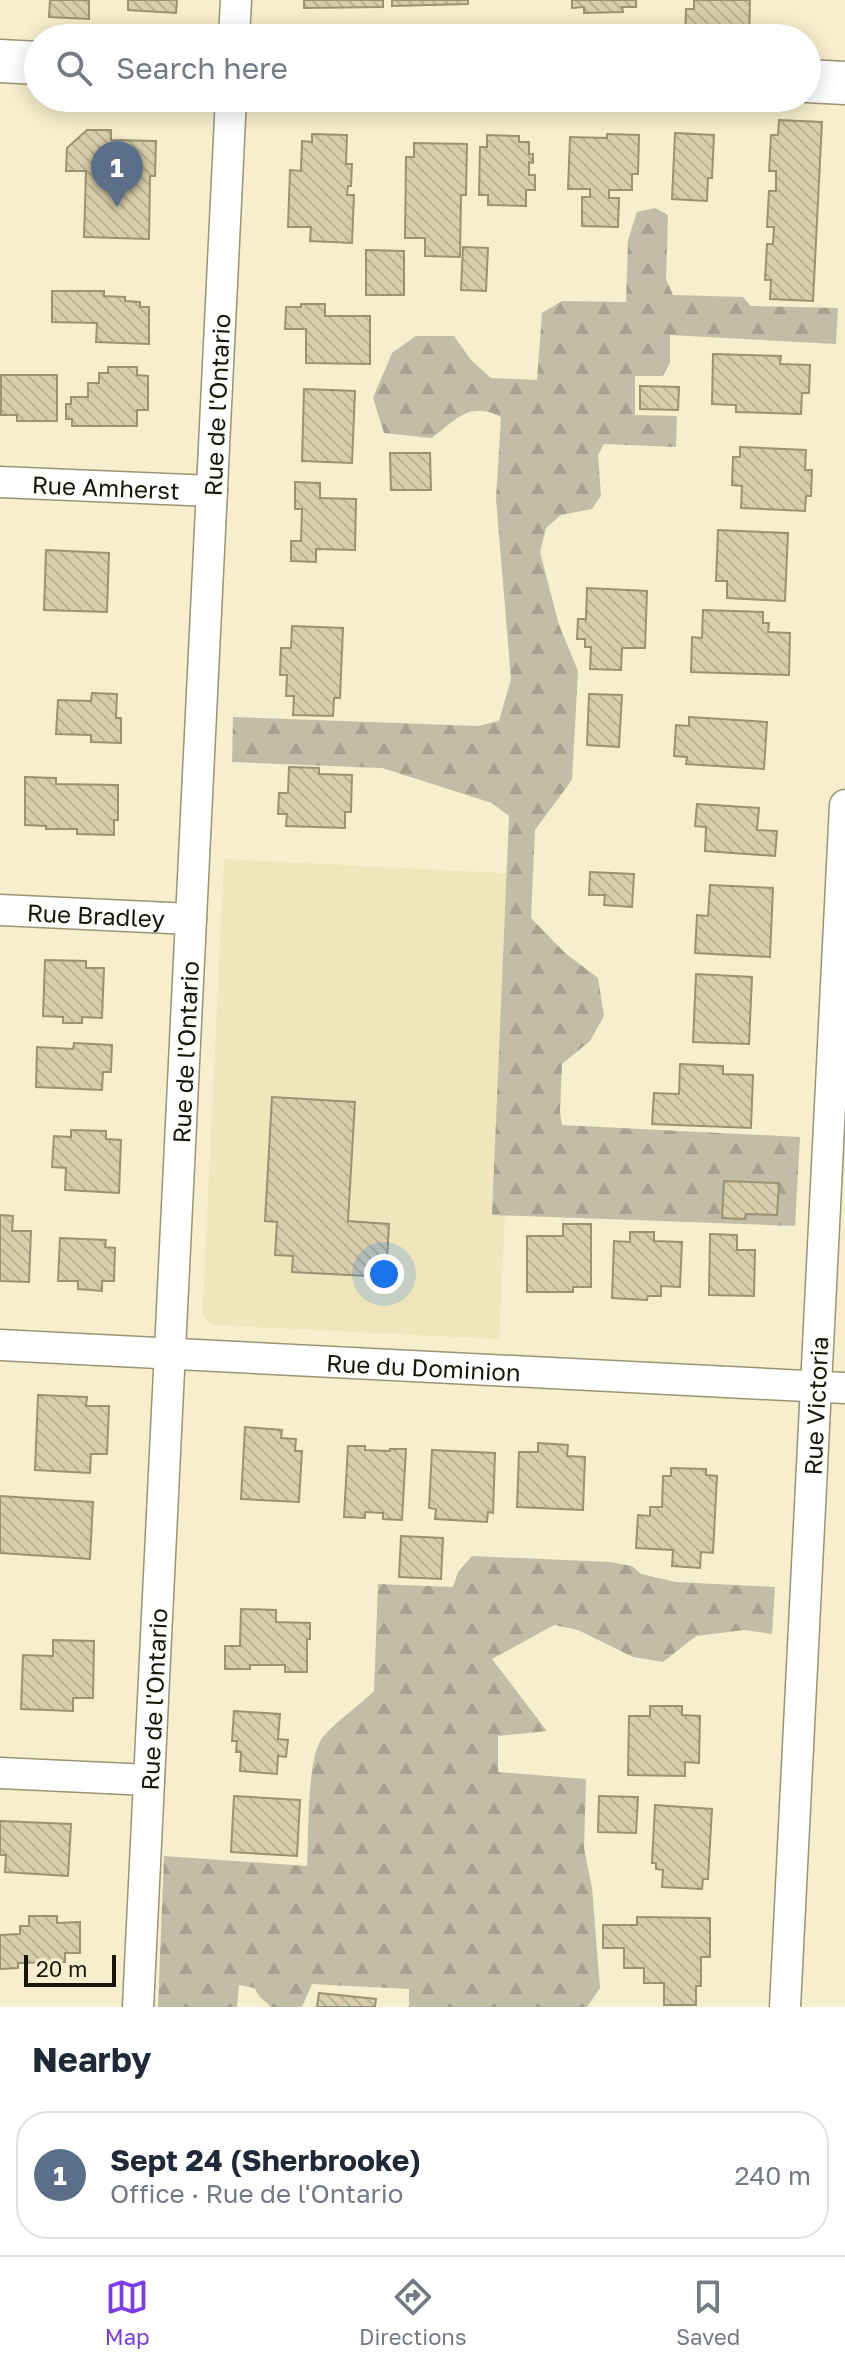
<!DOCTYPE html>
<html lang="en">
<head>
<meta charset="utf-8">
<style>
	body { margin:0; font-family:"Golos Text",sans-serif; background:#f6f6f7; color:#1f2937 }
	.scale { position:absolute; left:24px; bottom:20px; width:92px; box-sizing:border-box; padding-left:8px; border:4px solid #181509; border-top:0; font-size:22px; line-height:28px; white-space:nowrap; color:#181509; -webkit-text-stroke:6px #f6eecc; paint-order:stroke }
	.you { position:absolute; left:384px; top:1274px; width:28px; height:28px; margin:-20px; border:6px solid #fff; border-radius:50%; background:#1a73e8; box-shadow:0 0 0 12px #1a73e833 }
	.badge { display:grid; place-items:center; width:52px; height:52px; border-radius:50%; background:#7c3aed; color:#fff; font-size:26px; font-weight:700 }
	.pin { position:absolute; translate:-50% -66px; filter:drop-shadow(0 2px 4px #0008) }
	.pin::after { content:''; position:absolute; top:42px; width:28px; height:24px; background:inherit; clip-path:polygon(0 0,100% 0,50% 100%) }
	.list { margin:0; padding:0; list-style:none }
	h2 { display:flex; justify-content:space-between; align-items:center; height:104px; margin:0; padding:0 32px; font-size:34px }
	h2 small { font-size:26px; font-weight:400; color:#747a83 }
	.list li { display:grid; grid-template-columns:52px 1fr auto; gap:24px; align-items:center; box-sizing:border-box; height:128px; margin:0 16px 16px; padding:0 16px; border:2px solid #e0e1e3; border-radius:32px }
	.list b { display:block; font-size:30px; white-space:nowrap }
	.list p { margin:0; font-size:26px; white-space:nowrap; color:#747a83 }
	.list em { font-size:26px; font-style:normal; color:#747a83 }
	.icon { flex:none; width:44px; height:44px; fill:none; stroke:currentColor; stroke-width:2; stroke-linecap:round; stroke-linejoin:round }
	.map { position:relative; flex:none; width:845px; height:2007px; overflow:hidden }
	.search { position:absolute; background:#fff; box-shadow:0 4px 20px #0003; left:24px; right:24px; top:24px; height:88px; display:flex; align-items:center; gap:20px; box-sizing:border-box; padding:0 28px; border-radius:44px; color:#747a83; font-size:30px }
	.sheet { height:248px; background:#fff }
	nav { display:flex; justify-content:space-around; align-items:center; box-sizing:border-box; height:112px; border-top:2px solid #e0e1e3; background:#fff; font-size:22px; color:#747a83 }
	nav a { display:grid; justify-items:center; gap:4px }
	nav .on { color:#7c3aed }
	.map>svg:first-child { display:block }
</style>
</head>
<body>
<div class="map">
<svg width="845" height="2007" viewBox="0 0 845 2007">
	<defs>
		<pattern id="forest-firs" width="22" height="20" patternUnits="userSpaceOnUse" patternTransform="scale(2)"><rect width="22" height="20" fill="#c2bda7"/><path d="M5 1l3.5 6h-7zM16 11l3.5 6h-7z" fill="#a6a28e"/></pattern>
		<pattern id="building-back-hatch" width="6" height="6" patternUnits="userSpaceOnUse" patternTransform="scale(2)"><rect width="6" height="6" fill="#d8cfaa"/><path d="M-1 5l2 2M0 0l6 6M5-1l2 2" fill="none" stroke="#b9b191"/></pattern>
	</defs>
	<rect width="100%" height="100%" fill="#f6eecc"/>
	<path fill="#f0e6bc" d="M 224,859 L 521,874 L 499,1339 L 216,1325 L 207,1321 L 203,1312 L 203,1303 Z"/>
	<path fill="url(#forest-firs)" d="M 655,208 L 668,215 L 666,279 L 673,295 L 743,297 L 751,306 L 838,308 L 836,344 L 670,335 L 670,362 L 663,376 L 635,376 L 635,415 L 677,416 L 676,447 L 604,444 L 598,455 L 601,496 L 592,509 L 561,515 L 546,528 L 540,552 L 559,625 L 578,671 L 572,780 L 535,830 L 531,918 L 565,953 L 598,978 L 604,1016 L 590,1041 L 562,1064 L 560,1112 L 562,1125 L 800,1137 L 795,1226 L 492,1215 L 509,816 L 492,803 L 382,768 L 232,762 L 233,717 L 478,726 L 499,721 L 511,679 L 496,499 L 501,417 C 469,401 457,419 432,438 L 384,433 L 373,398 L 392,353 L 416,336 L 454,336 L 471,360 L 491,378 L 537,380 L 542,313 L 562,301 L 626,302 L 628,240 L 637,212 Z
		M 472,1556 L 610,1562 L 632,1566 L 641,1574 L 676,1582 L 775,1587 L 772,1634 L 744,1630 L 696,1636 L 663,1662 L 633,1657 L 578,1630 L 554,1625 L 492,1659 L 547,1731 L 498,1736 L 498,1772 L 586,1779 L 584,1848 L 592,1888 L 600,1988 L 587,2007 L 409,2007 L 409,1989 L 312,1984 L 302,2007 L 271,2007 L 259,1996 L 255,1988 L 239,1985 L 237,2007 L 158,2007 L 164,1856 L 307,1866 C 309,1837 306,1757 323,1737 C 337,1720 358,1707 374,1691 L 378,1584 L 453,1587 L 458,1572 Z"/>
	<path fill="url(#building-back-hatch)" stroke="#9a9273" stroke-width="2" d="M 50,0 L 89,0 L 89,19 L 49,17 Z
		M 128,0 L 177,0 L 176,13 L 128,10 Z
		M 304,0 L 383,0 L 383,7 L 304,8 Z
		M 392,0 L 468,0 L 468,4 L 392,6 Z
		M 572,0 L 636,0 L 636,7 L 622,7 L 623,12 L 584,13 L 584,7 L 572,8 Z
		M 694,0 L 750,0 L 749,38 L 685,37 L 686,9 L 694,9 Z
		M 779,120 L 822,122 L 813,301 L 770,299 L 771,280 L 765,280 L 767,244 L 773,244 L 774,227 L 767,227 L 769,191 L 776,191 L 776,171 L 769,171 L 771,135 L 778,135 Z
		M 87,130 L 111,130 L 111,140 L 156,141 L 155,176 L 150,176 L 149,239 L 84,237 L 86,171 L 66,171 L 67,148 Z
		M 675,133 L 714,135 L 712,178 L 708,178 L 707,201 L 672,199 Z
		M 312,134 L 347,135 L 346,164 L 352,164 L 351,186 L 348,186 L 347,195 L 354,195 L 352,243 L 310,241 L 311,227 L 288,227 L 290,170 L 301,171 L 302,141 L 312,142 Z
		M 607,134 L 639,135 L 638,174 L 632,174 L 632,190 L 609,190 L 609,198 L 619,198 L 618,227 L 582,226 L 582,197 L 590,197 L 590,189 L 568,189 L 570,137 L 607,138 Z
		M 487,135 L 519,136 L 519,142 L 529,142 L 529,154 L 533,154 L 533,163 L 529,162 L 529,175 L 535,175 L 535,190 L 526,190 L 526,206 L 488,205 L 488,195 L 479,195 L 480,147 L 487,147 Z
		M 414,143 L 467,144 L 466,195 L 461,195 L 460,257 L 425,256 L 425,238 L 405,238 L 406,157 L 414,157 Z
		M 463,247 L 488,248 L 486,291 L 461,290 Z
		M 366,250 L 404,251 L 404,295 L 366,295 Z
		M 52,291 L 104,291 L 104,296 L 125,297 L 125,301 L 140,302 L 140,307 L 149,307 L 149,344 L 96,342 L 97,323 L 52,322 Z
		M 301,304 L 325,304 L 325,316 L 370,316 L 370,364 L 306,363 L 306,329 L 285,329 L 286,307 L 301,307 Z
		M 713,354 L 781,356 L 780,364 L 810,365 L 809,393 L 802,393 L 801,414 L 736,412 L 736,405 L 712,404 Z
		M 108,367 L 137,367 L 137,375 L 148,376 L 148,410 L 137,410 L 137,426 L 72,426 L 72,419 L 66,419 L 66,404 L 71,404 L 71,397 L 88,397 L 88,383 L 99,383 L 99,373 L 108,373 Z
		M 1,375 L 57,375 L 57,421 L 17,421 L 17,415 L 1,415 Z
		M 640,386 L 679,387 L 678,410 L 640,409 Z
		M 304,389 L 355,391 L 352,463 L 302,461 Z
		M 740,447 L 806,450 L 805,470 L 812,470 L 811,496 L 806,496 L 805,511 L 741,508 L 742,486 L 732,485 L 733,457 L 740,457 Z
		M 390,453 L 430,453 L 431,490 L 391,490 Z
		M 295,482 L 320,483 L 320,498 L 356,499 L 355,550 L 316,549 L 316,562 L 291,561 L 291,541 L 301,541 L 302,509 L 295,509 Z
		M 718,530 L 788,533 L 785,601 L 727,598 L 727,581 L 716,581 Z
		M 46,550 L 109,553 L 107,612 L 44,610 Z
		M 587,588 L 647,591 L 645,648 L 622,648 L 621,670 L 590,669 L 591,647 L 585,647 L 585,639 L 577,639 L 578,619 L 586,619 Z
		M 703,610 L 763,612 L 763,623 L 769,623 L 768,632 L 790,633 L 789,675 L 691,672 L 692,637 L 702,638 Z
		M 292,626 L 343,628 L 340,698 L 334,698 L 333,716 L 293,715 L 294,696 L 286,696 L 287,675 L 280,675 L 281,648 L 291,648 Z
		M 92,693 L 117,694 L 116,718 L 121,718 L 121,743 L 91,742 L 91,735 L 56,734 L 58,700 L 91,701 Z
		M 589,694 L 622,695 L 619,747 L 587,745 Z
		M 689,717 L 767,722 L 764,769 L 686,764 L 687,757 L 674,756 L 676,725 L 689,726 Z
		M 289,767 L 319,768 L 319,774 L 352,775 L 351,812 L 345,812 L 345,828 L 286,826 L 287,814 L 278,814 L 279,793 L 288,793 Z
		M 25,777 L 56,778 L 56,784 L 118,785 L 118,820 L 114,820 L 114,835 L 77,834 L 77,829 L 46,829 L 46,826 L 25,825 Z
		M 697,804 L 759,808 L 757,830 L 777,831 L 775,856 L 705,851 L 706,827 L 695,826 Z
		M 590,872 L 634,874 L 632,907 L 604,905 L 605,895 L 589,895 Z
		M 710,885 L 773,888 L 770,957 L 695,953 L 697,915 L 708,916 Z
		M 45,960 L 86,961 L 86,968 L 104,968 L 102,1018 L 82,1017 L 82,1023 L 63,1023 L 63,1017 L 43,1016 Z
		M 696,974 L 752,977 L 749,1044 L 693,1042 Z
		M 74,1043 L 112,1045 L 111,1072 L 103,1072 L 102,1090 L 36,1087 L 37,1047 L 73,1049 Z
		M 680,1064 L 723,1066 L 723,1074 L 753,1075 L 751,1128 L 652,1124 L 654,1093 L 679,1094 Z
		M 272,1097 L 355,1102 L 348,1221 L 389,1224 L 386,1277 L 292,1272 L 293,1256 L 275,1255 L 277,1222 L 265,1221 Z
		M 71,1130 L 106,1131 L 106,1139 L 121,1140 L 119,1193 L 65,1190 L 66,1168 L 52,1167 L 54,1136 L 71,1137 Z
		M 724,1181 L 779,1183 L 777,1215 L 746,1214 L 745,1219 L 722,1218 Z
		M 0,1215 L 13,1216 L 12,1231 L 31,1231 L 29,1282 L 0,1281 Z
		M 563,1224 L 591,1224 L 591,1287 L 573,1287 L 573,1292 L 527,1292 L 527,1236 L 563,1236 Z
		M 630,1232 L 654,1232 L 654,1241 L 682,1242 L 680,1287 L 661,1286 L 661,1296 L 648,1296 L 647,1300 L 612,1298 L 614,1241 L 630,1242 Z
		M 710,1234 L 737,1235 L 737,1250 L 755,1250 L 754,1296 L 709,1295 Z
		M 60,1238 L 106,1240 L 105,1247 L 115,1248 L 114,1281 L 102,1281 L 102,1291 L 78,1289 L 78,1281 L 58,1281 Z
		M 38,1395 L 87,1397 L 86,1406 L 109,1406 L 107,1454 L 91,1454 L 90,1473 L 35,1470 Z
		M 245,1427 L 282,1430 L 281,1438 L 296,1439 L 295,1451 L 302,1451 L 299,1502 L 241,1499 Z
		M 538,1443 L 568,1445 L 567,1456 L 585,1457 L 583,1510 L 517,1507 L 519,1452 L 538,1452 Z
		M 348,1446 L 365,1446 L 365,1450 L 390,1451 L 390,1449 L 406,1449 L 402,1520 L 383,1519 L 383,1513 L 365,1512 L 365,1518 L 344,1517 Z
		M 432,1450 L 495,1453 L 493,1513 L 488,1512 L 487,1522 L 435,1519 L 436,1509 L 429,1508 Z
		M 671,1468 L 706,1469 L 706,1475 L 717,1476 L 713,1553 L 701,1552 L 700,1568 L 672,1566 L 673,1550 L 636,1548 L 638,1515 L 650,1516 L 650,1507 L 662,1507 L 663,1476 L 671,1476 Z
		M 0,1496 L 93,1502 L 90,1559 L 0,1553 Z
		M 401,1536 L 443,1538 L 441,1579 L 399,1577 Z
		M 241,1609 L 276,1610 L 276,1622 L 310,1623 L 310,1639 L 307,1639 L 307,1672 L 285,1672 L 285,1665 L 250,1665 L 250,1669 L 225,1669 L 225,1646 L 240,1646 Z
		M 53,1640 L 94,1641 L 93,1698 L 73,1698 L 73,1711 L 21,1709 L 23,1655 L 53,1656 Z
		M 650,1706 L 682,1706 L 682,1715 L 700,1716 L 699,1763 L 685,1762 L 685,1776 L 628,1775 L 629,1716 L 650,1716 Z
		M 234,1711 L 280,1714 L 278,1739 L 288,1740 L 286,1757 L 278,1756 L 277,1774 L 240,1771 L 241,1752 L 236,1752 L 237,1741 L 232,1741 Z
		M 234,1796 L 300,1800 L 297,1856 L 231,1852 Z
		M 599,1796 L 638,1797 L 636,1833 L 598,1832 Z
		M 655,1805 L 712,1809 L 708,1879 L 703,1879 L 702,1889 L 662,1887 L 663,1870 L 656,1869 L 656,1863 L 652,1863 Z
		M 0,1821 L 71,1824 L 68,1876 L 5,1872 L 6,1855 L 0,1855 Z
		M 29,1916 L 57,1916 L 57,1923 L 80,1922 L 80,1953 L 65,1953 L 65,1962 L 18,1963 L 18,1968 L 0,1969 L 0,1935 L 20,1934 L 20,1926 L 29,1926 Z
		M 637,1917 L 710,1918 L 710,1957 L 701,1957 L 701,1986 L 696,1986 L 696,2005 L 664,2005 L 664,1983 L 644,1983 L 644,1968 L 624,1968 L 624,1948 L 603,1948 L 603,1925 L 637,1925 Z
		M 319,1993 L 376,1999 L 375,2007 L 317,2007 Z"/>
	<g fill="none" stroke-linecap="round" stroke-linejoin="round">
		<defs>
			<g id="street">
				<path d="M 234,38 L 236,0"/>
				<path id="s1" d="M 0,482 L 212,491"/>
				<path id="s2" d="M 0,910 L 191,919"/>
				<path id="s3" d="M 0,1345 L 845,1388"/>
				<path d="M 0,1773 L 149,1780"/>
				<path id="s4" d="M 138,2007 L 231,98"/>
				<path id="s5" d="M 785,2007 L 845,805"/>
			</g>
			<path id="secondary" d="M 0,61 L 38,63
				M 807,81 L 845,83"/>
		</defs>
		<use href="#street" stroke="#9b9474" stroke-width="33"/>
		<use href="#secondary" stroke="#9b9474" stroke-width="45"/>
		<use href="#street" stroke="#fff" stroke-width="30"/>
		<use href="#secondary" stroke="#fff" stroke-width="42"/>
	</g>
	<g text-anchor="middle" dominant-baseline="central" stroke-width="6" stroke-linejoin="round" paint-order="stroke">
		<g font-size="24" fill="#181509" stroke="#f6eecc">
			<text stroke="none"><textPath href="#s4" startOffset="1604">Rue de l'Ontario</textPath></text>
			<text stroke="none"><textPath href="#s1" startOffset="106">Rue Amherst</textPath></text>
			<text stroke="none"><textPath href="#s2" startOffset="96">Rue Bradley</textPath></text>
			<text stroke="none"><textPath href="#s4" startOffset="956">Rue de l'Ontario</textPath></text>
			<text stroke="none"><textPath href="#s3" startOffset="424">Rue du Dominion</textPath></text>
			<text stroke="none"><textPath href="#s5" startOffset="602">Rue Victoria</textPath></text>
			<text stroke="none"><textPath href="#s4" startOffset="308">Rue de l'Ontario</textPath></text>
		</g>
	</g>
</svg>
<div class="scale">20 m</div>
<div class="you"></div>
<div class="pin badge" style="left:117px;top:207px;background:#5c6f8a">1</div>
<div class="search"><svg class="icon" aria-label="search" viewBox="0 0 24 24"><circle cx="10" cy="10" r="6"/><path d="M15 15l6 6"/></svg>Search here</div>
</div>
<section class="sheet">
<h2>Nearby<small></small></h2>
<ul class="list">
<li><span class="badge" style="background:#5c6f8a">1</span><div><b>Sept 24 (Sherbrooke)</b><p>Office · Rue de l'Ontario</p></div><em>240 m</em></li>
</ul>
</section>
<nav>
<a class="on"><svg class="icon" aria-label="map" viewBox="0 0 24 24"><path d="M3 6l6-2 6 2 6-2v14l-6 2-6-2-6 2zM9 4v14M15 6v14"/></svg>Map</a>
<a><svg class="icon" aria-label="directions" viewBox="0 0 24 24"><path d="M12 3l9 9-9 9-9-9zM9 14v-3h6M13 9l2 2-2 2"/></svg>Directions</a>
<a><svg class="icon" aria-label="saved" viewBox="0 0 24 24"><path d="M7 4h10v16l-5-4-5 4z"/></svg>Saved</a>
</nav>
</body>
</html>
